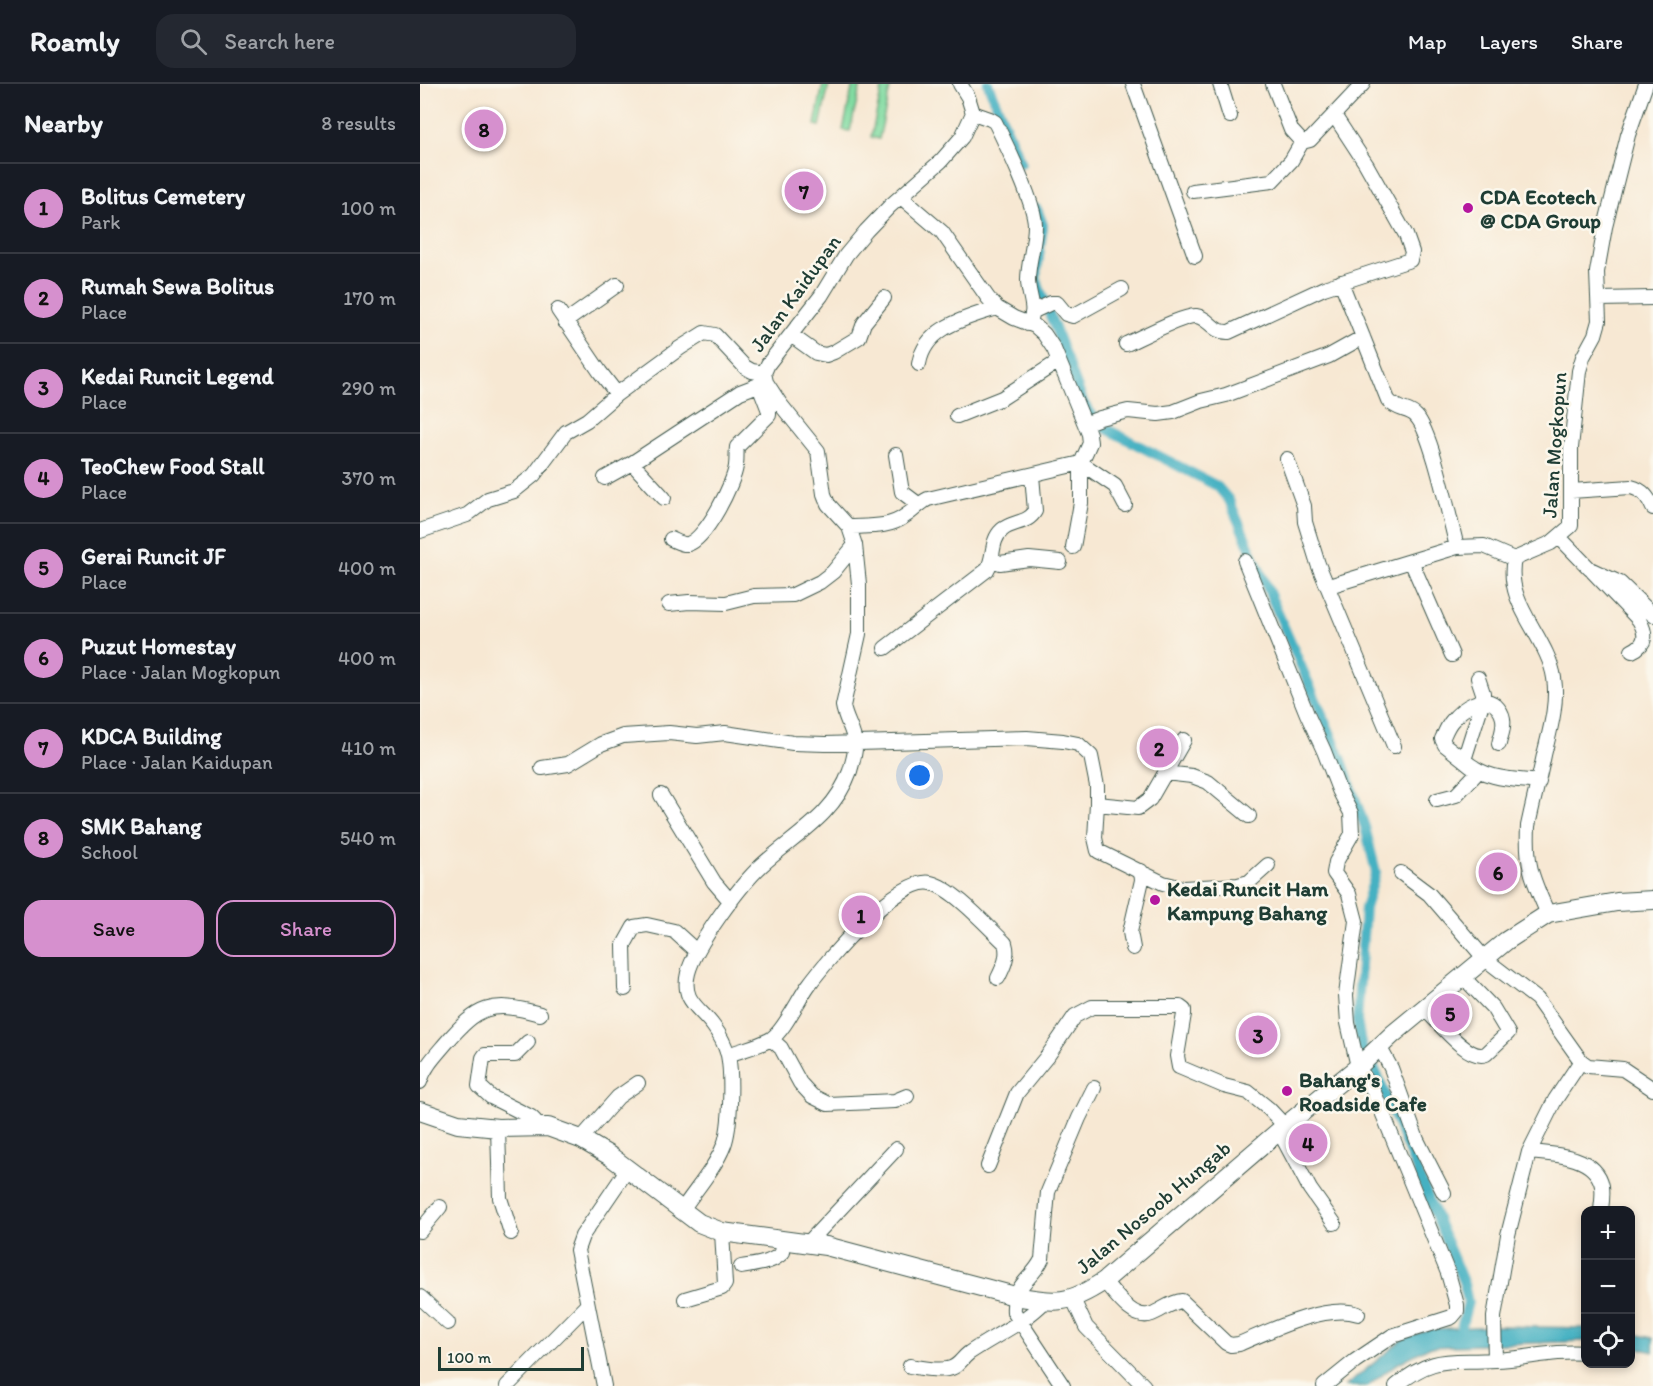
<!DOCTYPE html>
<html lang="en">
<head>
<meta charset="utf-8">
<style>
	body { margin:0; font-family:Itim,sans-serif; background:#242831; color:#f1f3f6 }
	.controls { position:absolute; right:18px; bottom:18px; display:grid; overflow:hidden; border-radius:12px; box-shadow:0 3px 9px #0003 }
	.controls button { width:54px; height:54px; display:grid; place-items:center; padding:0; border:0; border-bottom:2px solid #363941; background:#171b24; color:#f1f3f6; font:30px sans-serif }
	.scale { position:absolute; left:18px; bottom:15px; width:146px; box-sizing:border-box; padding-left:6px; border:3px solid #1f3d34; border-top:0; font-size:16px; line-height:21px; white-space:nowrap; color:#1f3d34; -webkit-text-stroke:4px #fbf7ec; paint-order:stroke }
	.you { position:absolute; left:500px; top:692px; width:21px; height:21px; margin:-15px; border:4px solid #fff; border-radius:50%; background:#1a73e8; box-shadow:0 0 0 9px #1a73e833 }
	.badge { display:grid; place-items:center; width:39px; height:39px; border-radius:50%; background:#d690ce; color:#111; font-size:20px; font-weight:700 }
	.pin { position:absolute; translate:-50% -50%; border:3px solid #fff; box-shadow:0 2px 6px #0006 }
	.list { margin:0; padding:0; list-style:none }
	h2 { display:flex; justify-content:space-between; align-items:center; height:78px; margin:0; padding:0 24px; font-size:26px }
	h2 small { font-size:20px; font-weight:400; color:#9ea1a6 }
	.list li { display:grid; grid-template-columns:39px 1fr auto; gap:18px; align-items:center; box-sizing:border-box; height:90px; padding:0 24px; border-top:2px solid #363941 }
	.list b { display:block; font-size:22px; white-space:nowrap }
	.list p { margin:0; font-size:20px; white-space:nowrap; color:#9ea1a6 }
	.list em { font-size:20px; font-style:normal; color:#9ea1a6 }
	.actions { display:flex; gap:12px; padding:18px 24px }
	.actions a { flex:1; padding:14px 0; border:2px solid #d690ce; border-radius:18px; text-align:center; font-size:21px; color:#d690ce }
	.actions .main { background:#d690ce; color:#111 }
	.icon { flex:none; width:33px; height:33px; fill:none; stroke:currentColor; stroke-width:2; stroke-linecap:round; stroke-linejoin:round }
	.map { position:relative; flex:none; width:1233px; height:1302px; overflow:hidden }
	header { display:flex; align-items:center; gap:36px; box-sizing:border-box; height:84px; padding:0 30px; background:#171b24; border-bottom:2px solid #363941 }
	header strong { font-size:28px }
	nav { display:flex; gap:33px; margin-inline-start:auto; font-size:21px }
	.search { width:420px; height:54px; background:#242831; display:flex; align-items:center; gap:15px; box-sizing:border-box; padding:0 21px; border-radius:18px; color:#9ea1a6; font-size:22px }
	main { display:flex }
	aside { flex:1; background:#171b24 }
	.map>svg:first-child { display:block }
</style>
</head>
<body>
<header>
<strong>Roamly</strong>
<div class="search"><svg class="icon" aria-label="search" viewBox="0 0 24 24"><circle cx="10" cy="10" r="6"/><path d="M15 15l6 6"/></svg>Search here</div>
<nav><a>Map</a><a>Layers</a><a>Share</a></nav>
</header>
<main>
<aside>
<h2>Nearby<small>8 results</small></h2>
<ul class="list">
<li><span class="badge">1</span><div><b>Bolitus Cemetery</b><p>Park</p></div><em>100 m</em></li>
<li><span class="badge">2</span><div><b>Rumah Sewa Bolitus</b><p>Place</p></div><em>170 m</em></li>
<li><span class="badge">3</span><div><b>Kedai Runcit Legend</b><p>Place</p></div><em>290 m</em></li>
<li><span class="badge">4</span><div><b>TeoChew Food Stall</b><p>Place</p></div><em>370 m</em></li>
<li><span class="badge">5</span><div><b>Gerai Runcit JF</b><p>Place</p></div><em>400 m</em></li>
<li><span class="badge">6</span><div><b>Puzut Homestay</b><p>Place · Jalan Mogkopun</p></div><em>400 m</em></li>
<li><span class="badge">7</span><div><b>KDCA Building</b><p>Place · Jalan Kaidupan</p></div><em>410 m</em></li>
<li><span class="badge">8</span><div><b>SMK Bahang</b><p>School</p></div><em>540 m</em></li>
</ul>
<div class="actions"><a class="main">Save</a><a>Share</a></div>
</aside>
<div class="map">
<svg width="1233" height="1302" viewBox="0 0 1233 1302">
	<rect width="100%" height="100%" fill="#fbf7ec"/>
	<filter id="ink" filterUnits="userSpaceOnUse"><feTurbulence type="fractalNoise" baseFrequency=".0167" numOctaves="2"/><feDisplacementMap in="SourceGraphic" scale="12" xChannelSelector="R" yChannelSelector="G"/><feConvolveMatrix kernelMatrix="1 2 1 2 8 2 1 2 1" color-interpolation-filters="sRGB"/></filter>
	<filter id="wash" filterUnits="userSpaceOnUse"><feTurbulence type="fractalNoise" baseFrequency=".008" numOctaves="4" result="noise"/><feDisplacementMap in="SourceGraphic" scale="24" xChannelSelector="R" yChannelSelector="G"/><feGaussianBlur stdDeviation="1.35" result="paint"/><feColorMatrix in="noise" values="0 0 0 0 0 0 0 0 0 0 0 0 0 0 0 0 0 1.4 0 .05"/><feComposite in="paint" operator="in"/></filter>
	<g filter="url(#wash)">
		<rect width="100%" height="100%" fill="#f7e8d3"/>
		<path fill="#82dca2" stroke="#508c6b" stroke-width="1.5" d="M 403,0 L 409,0 L 400,42 L 395,41 Z
			M 433,0 L 441,0 L 430,47 L 423,46 Z
			M 463,0 L 471,0 L 459,55 L 451,53 Z"/>
		<path fill="#45b1c2" stroke="#32777b" stroke-width="1.5" d="M 1079,1242 L 1165,1244 L 1165,1257 L 1009,1263 L 975,1281 L 948,1302 L 926,1302 L 983,1255 L 1010,1245 Z
			M 1210,1249 L 1233,1254 L 1233,1268 L 1211,1262 Z"/>
		<g fill="none" stroke-linecap="round" stroke-linejoin="round">
			<path stroke="#45b1c2" stroke-width="10" d="M 568,0 L 601,79
				M 617,125 L 623,141 L 616,195 L 664,320 L 681,342 L 797,402 L 809,416 L 922,676 L 945,743 L 956,788 L 945,824 L 937,937 L 942,964 L 954,983 L 1044,1200 L 1048,1218 L 1039,1252"/>
		</g>
	</g>
	<g filter="url(#ink)">
		<g fill="none" stroke-linecap="round" stroke-linejoin="round">
			<defs>
				<path id="minor" d="M 713,0 L 775,172
					M 800,0 L 810,32
					M 853,0 L 871,46 L 882,58
					M 553,29 L 570,35 L 575,38 C 586,60 615,120 615,141 C 615,160 608,178 608,196 C 608,212 618,226 608,240
					M 882,58 L 890,56 L 943,0
					M 773,107 L 852,97 L 871,77 L 882,58
					M 481,113 L 522,148 L 568,214 L 577,224 L 594,234 L 615,242 L 624,250 L 634,265 L 669,350 L 670,359 L 661,379 L 661,419 L 653,463
					M 921,198 L 968,316 C 977,327 989,324 996,332 C 1012,348 1030,437 1037,463
					M 1179,215 L 1233,214
					M 138,226 L 180,288 L 197,310
					M 614,227 L 631,219 L 637,219 L 646,230 L 653,232 L 702,205
					M 145,238 L 197,201
					M 371,251 L 396,269 L 406,271 L 414,268 L 439,253 L 444,239 L 464,214
					M 706,260 C 720,254 763,231 776,232 C 790,234 792,249 809,248 L 904,204 L 990,176 L 992,168 L 986,151 L 946,80 L 914,31
					M 499,280 C 505,243 546,234 577,224
					M 537,332 L 582,314 L 639,277
					M 667,339 L 680,334 L 708,327 L 738,330 L 753,328 L 781,317 L 806,311 L 909,272 L 943,253
					M 476,371 L 482,408 L 498,420
					M 867,375 L 884,422 L 885,438 L 898,480 L 974,662
					M 212,379 L 244,414
					M 185,394 L 212,379 L 320,308 L 346,298
					M 1151,407 L 1211,403 C 1223,406 1228,413 1233,424
					M 429,443 C 448,442 470,444 485,432 C 494,427 498,420 508,415 L 661,379 L 695,402 L 705,421
					M 0,447 L 47,431 L 68,415 L 94,407 L 114,391 L 146,348 L 167,336 L 197,310 L 260,264 L 284,249 L 295,251 L 325,283 L 332,287 L 344,289
					M 1140,454 L 1170,485 L 1200,499 L 1233,531
					M 251,455 C 256,457 262,461 268,460 C 286,455 314,399 316,382 C 317,375 316,370 317,363 L 349,331 L 349,327 L 339,301
					M 572,475 L 580,479 L 609,475 L 640,478
					M 1094,475 L 1131,459 L 1151,442 L 1151,364 L 1159,287 L 1163,273 L 1175,251 L 1179,237 L 1177,188 L 1185,143 L 1208,51 L 1226,0
					M 1094,475 C 1084,520 1128,553 1134,594 C 1138,620 1130,646 1124,671 C 1119,695 1113,718 1108,742 C 1106,782 1112,794 1128,830
					M 825,477 L 887,630 L 904,667 L 919,706 L 931,729 L 932,750 L 916,778 L 914,789 L 929,810 L 936,837 L 926,911 L 928,939 L 938,983 L 953,1006 L 1028,1189 L 1037,1221 L 1037,1227 L 1032,1233 L 972,1252 L 935,1277 L 904,1302
					M 991,477 L 1032,571
					M 1173,488 L 1219,536 C 1227,550 1227,560 1212,567
					M 909,502 L 1037,463 L 1064,462 L 1094,475
					M 249,520 L 269,518 L 306,519 L 334,512 L 373,511 L 400,498 L 413,488 L 435,461
					M 465,564 L 567,486 C 575,473 570,457 582,446 C 592,437 608,440 615,427 L 612,391
					M 1058,594 L 1063,609 L 1063,616 L 1044,676 C 1066,696 1091,695 1119,698
					M 1044,676 L 1025,661 L 1022,655 C 1025,649 1027,643 1031,638 C 1041,625 1065,607 1078,624 C 1082,629 1084,636 1083,642 C 1083,648 1080,654 1079,660
					M 122,684 L 148,680 L 181,660 L 203,652 L 249,649 L 277,652 L 305,649 L 373,659 L 405,660 L 607,654 L 643,657 L 658,660 L 671,672 L 677,702 L 677,720 L 718,724 L 730,715 L 764,656
					M 745,689 L 772,692 L 788,698 L 829,732
					M 241,711 L 294,798 L 311,818
					M 1017,716 L 1036,711 L 1058,688
					M 677,720 L 675,754 L 678,767 L 743,799 L 763,804 L 818,801 L 829,798 L 848,781
					M 981,789 L 1009,810 L 1065,875 L 1117,915 L 1161,977 L 1168,982 L 1203,985 L 1233,1005
					M 713,864 L 710,848 L 722,796 L 721,787
					M 205,905 L 204,861 L 214,843 L 227,841 L 254,847 L 277,868
					M 1004,924 C 1017,936 1048,978 1066,970 L 1088,949 L 1073,924 L 1043,893
					M 351,955 L 361,964 L 380,999 L 392,1012 L 408,1020 L 475,1017 L 487,1012
					M 108,958 L 95,971 L 65,971 L 63,974 L 59,1002 L 71,1013 L 111,1033 L 115,1037 L 115,1043
					M 959,962 L 971,984 L 997,1056 L 1024,1109
					M 308,971 C 321,966 339,962 351,955 C 364,947 378,916 388,902 C 406,877 478,792 511,799 C 533,804 568,843 585,859 C 589,872 584,882 578,894
					M 0,998 C 4,983 15,972 26,959 C 58,922 71,916 120,930
					M 78,1044 L 80,1114 L 91,1149
					M 859,1047 L 890,1105 L 914,1139
					M 161,1055 L 198,1013 L 218,999
					M 1109,1068 C 1133,1070 1176,1071 1182,1102 C 1183,1110 1182,1119 1181,1126
					M 568,1082 L 597,1009 L 629,970 L 655,932 L 672,923 L 760,923 L 764,926 L 764,930 L 757,972 L 759,983 L 804,1002 L 828,1008 L 849,1025 L 865,1042
					M 262,1126 C 276,1105 295,1084 304,1061 C 311,1043 312,991 308,971 C 305,961 300,951 294,943 C 280,923 261,918 268,889 C 275,862 320,801 342,781 C 375,751 414,732 430,687 C 432,679 436,669 435,660 C 434,647 425,635 423,622 L 439,550 L 439,500 L 435,461 L 429,443 L 408,420 L 404,410 L 398,367 L 361,321 L 346,298 L 344,289 L 348,280 L 401,212 L 426,171 L 446,147 L 470,122 L 521,77 L 542,53 L 553,29 L 548,13 L 540,0
					M 0,1147 L 20,1123
					M 388,1159 L 476,1065
					M 321,1183 C 337,1180 351,1180 363,1168 L 362,1156
					M 684,1197 C 694,1208 713,1238 732,1230 C 742,1226 751,1218 762,1217 L 806,1259 L 811,1261 L 819,1260 C 849,1247 907,1219 938,1230
					M 0,1213 L 28,1239
					M 265,1215 L 302,1204 L 305,1200 L 302,1148
					M 653,1215 L 666,1243 L 724,1302
					M 1075,1276 C 1106,1275 1134,1266 1166,1269
					M 490,1282 C 501,1284 516,1287 527,1285 C 538,1284 541,1275 549,1269 C 575,1251 603,1240 625,1217
					M 87,1302 L 167,1221
					M 184,1302 L 157,1166 L 162,1152 L 207,1086
					M 643,1302 L 594,1228 C 592,1201 613,1195 622,1175 L 628,1108 L 659,1034 L 674,1004
					M 976,1302 C 1014,1270 1030,1279 1075,1276 L 1074,1233 L 1088,1151 L 1109,1068 L 1135,1016 L 1161,977"/>
				<path id="major" d="M 0,1027 L 38,1040 L 78,1044 L 128,1043 L 161,1055 L 190,1072 L 279,1139 L 302,1148 L 406,1162 L 595,1212 C 637,1219 648,1221 684,1197 L 859,1047 L 938,983 L 973,950 L 1086,857 L 1128,830 L 1197,818 L 1233,816"/>
			</defs>
			<use href="#minor" stroke="#3f574c" stroke-width="16"/>
			<use href="#major" stroke="#3f574c" stroke-width="20"/>
			<use href="#minor" stroke="#fff" stroke-width="14"/>
			<use href="#major" stroke="#fff" stroke-width="18"/>
		</g>
	</g>
	<g fill="#b5179e" stroke="#fbf7ec" stroke-width="2">
		<circle cx="1048" cy="124" r="6"/>
		<circle cx="735" cy="816" r="6"/>
		<circle cx="867" cy="1007" r="6"/>
	</g>
	<g text-anchor="middle" dominant-baseline="central" stroke-width="5" stroke-linejoin="round" paint-order="stroke">
		<g font-size="21" font-weight="bold" fill="#1f3d34" stroke="#fbf7ec" text-anchor="start">
			<text x="1060" y="112">CDA Ecotech<tspan x="1060" dy="24">@ CDA Group</tspan></text>
			<text x="747" y="804">Kedai Runcit Ham<tspan x="747" dy="24">Kampung Bahang</tspan></text>
			<text x="879" y="995">Bahang's<tspan x="879" dy="24">Roadside Cafe</tspan></text>
		</g>
		<g font-size="21" fill="#1f3d34" stroke="#fbf7ec">
			<text transform="translate(375 209) rotate(-54)">Jalan Kaidupan</text>
			<text transform="translate(1134 361) rotate(-86)">Jalan Mogkopun</text>
			<text transform="translate(733 1123) rotate(-40)">Jalan Nosoob Hungab</text>
		</g>
	</g>
</svg>
<div class="controls">
<button>+</button>
<button>−</button>
<button><svg class="icon" aria-label="locate" viewBox="0 0 24 24"><circle cx="12" cy="12" r="6"/><path d="M12 2v4M12 18v4M2 12h4M18 12h4"/></svg></button>
</div>
<div class="scale">100 m</div>
<div class="you"></div>
<div class="pin badge" style="left:441px;top:831px">1</div>
<div class="pin badge" style="left:739px;top:664px">2</div>
<div class="pin badge" style="left:838px;top:951px">3</div>
<div class="pin badge" style="left:888px;top:1059px">4</div>
<div class="pin badge" style="left:1030px;top:929px">5</div>
<div class="pin badge" style="left:1078px;top:788px">6</div>
<div class="pin badge" style="left:384px;top:107px">7</div>
<div class="pin badge" style="left:64px;top:45px">8</div>
</div>
</main>
</body>
</html>
